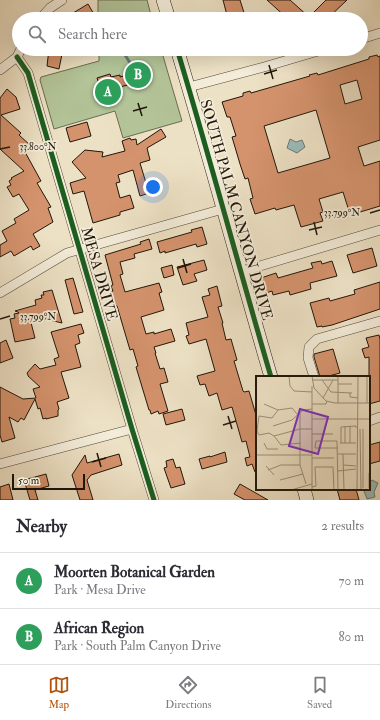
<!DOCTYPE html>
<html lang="en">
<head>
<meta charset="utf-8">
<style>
	body { margin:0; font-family:"IM FELL Double Pica",serif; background:#f7f7f7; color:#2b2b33 }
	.scale { position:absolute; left:12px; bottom:10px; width:73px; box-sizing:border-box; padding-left:4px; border:2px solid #20160a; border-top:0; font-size:11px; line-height:14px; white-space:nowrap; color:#20160a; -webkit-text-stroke:3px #f3ecd9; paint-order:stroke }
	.you { position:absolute; left:153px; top:187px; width:14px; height:14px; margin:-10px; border:3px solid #fff; border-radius:50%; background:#1a73e8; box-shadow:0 0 0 6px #1a73e833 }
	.badge { display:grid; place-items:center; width:26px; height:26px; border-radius:50%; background:#b45309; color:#fff; font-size:13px; font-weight:700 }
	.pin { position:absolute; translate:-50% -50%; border:2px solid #fff; box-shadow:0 1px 4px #0006 }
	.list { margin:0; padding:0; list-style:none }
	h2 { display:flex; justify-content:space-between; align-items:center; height:52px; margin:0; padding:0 16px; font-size:17px }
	h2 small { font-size:13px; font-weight:400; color:#7c7c81 }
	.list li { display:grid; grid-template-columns:26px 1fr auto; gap:12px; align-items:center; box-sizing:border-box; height:56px; padding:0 16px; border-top:1px solid #e1e1e2 }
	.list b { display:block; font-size:15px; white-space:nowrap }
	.list p { margin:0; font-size:13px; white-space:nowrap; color:#7c7c81 }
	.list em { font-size:13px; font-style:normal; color:#7c7c81 }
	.icon { flex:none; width:22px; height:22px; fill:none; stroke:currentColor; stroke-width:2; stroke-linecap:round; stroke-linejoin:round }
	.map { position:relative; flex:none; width:380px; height:500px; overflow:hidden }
	.search { position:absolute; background:#fff; box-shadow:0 4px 16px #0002; left:12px; right:12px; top:12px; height:44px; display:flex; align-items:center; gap:10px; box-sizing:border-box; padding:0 14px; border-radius:22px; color:#7c7c81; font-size:15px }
	.sheet { height:164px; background:#fff }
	nav { display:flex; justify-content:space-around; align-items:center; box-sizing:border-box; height:56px; border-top:1px solid #e1e1e2; background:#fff; font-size:11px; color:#7c7c81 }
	nav a { display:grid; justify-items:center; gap:2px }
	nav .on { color:#b45309 }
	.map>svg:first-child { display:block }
</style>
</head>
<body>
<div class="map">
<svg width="380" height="500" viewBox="0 0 380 500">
	<rect width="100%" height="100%" fill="#ede1c5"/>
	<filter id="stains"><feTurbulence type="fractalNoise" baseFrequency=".005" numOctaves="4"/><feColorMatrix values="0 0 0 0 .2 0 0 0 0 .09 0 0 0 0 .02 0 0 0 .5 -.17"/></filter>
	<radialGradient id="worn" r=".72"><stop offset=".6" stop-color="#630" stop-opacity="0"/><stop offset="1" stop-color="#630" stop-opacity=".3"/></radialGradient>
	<path fill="#b3c498" stroke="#6a6d51" d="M 98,0 L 147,0 L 152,19 L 98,19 Z
		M 99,49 L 161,49 L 182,121 L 123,138 L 115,111 L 54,129 L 40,80 L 41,77 L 99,61 Z"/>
	<path fill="#9bbcbc" stroke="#6a7a75" d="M 290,139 L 296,142 L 302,140 L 305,147 L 297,153 L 287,148 Z
		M 372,480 L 378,483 L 374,492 L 375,497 L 367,499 L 364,491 L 365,489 L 369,489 L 369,484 Z"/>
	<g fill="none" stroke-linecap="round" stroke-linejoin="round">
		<path stroke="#6a7a75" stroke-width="3" d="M 125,55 L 132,66"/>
	</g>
	<path fill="#d5936d" stroke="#20160a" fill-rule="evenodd" d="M 223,0 L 240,0 L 246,19 L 228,19 Z
		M 267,0 L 290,0 L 309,17 L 326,0 L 347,0 L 327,19 L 288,19 Z
		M 88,4 L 95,16 L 90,19 L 63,19 Z
		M 49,49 L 63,49 L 59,69 L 47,66 Z
		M 377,55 L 378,57 L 380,56 L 380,140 L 358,147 L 364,166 L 380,161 L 380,206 L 357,213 L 356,209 L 349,211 L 343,192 L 319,199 L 323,212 L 320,213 L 323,221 L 301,227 L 294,205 L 276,210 L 275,208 L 255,214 L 250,199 L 253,198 L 248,178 L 245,179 L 240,164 L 232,137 L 236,136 L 230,117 L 227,117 L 222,102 L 243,96 L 243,93 L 250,91 L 251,93 L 310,76 L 309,75 L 317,73 L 318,75 L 369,59 L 369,57 ZM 357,80 L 362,99 L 345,104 L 340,85 ZM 316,110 L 330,158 L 278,173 L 264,126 Z
		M 133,73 L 136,83 L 99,92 L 97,84 L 99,84 L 97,78 L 110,74 L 111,77 L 120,75 L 120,77 Z
		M 7,89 L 16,97 L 20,109 L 1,115 L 21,133 L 19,135 L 31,146 L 25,152 L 41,181 L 37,183 L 51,207 L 48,208 L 53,222 L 33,234 L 40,246 L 33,250 L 31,246 L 14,256 L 11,251 L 0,257 L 0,245 L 7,241 L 2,231 L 16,223 L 14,219 L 29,210 L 19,194 L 13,197 L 7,187 L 11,185 L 9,181 L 12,179 L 11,178 L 24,171 L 0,149 L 0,98 Z
		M 87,122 L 91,136 L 70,142 L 66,128 Z
		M 161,129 L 166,137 L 147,148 L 150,160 L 140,163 L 149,193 L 140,196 L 133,170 L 118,175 L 120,182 L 116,183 L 120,198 L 130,195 L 134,208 L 120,212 L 120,215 L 93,223 L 84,191 L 73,194 L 70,183 L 86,178 L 72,162 L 85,150 L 103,152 L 102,157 L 125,151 L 122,141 L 130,138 L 131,140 L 136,139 L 137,145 Z
		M 202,227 L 207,244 L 197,247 L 196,244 L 165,253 L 165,251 L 160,253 L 157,242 L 192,232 L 191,230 Z
		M 149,239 L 152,249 L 134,254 L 135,258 L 120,262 L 123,274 L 120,275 L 125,292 L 159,283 L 162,292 L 159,293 L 164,310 L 141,317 L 146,334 L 154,332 L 154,334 L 171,329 L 175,341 L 154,347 L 156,353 L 155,353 L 160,369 L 164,368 L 168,382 L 160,384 L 168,411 L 159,414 L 158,411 L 151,414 L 150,410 L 149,410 L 136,367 L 138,366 L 133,349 L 130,350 L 117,306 L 115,305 L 111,292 L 113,291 L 111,286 L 113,285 L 105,255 L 141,244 L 140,242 Z
		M 372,248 L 377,266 L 353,273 L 347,255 Z
		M 204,260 L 207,270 L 194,274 L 197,281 L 183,285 L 177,267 Z
		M 321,261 L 322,264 L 332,261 L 337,276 L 310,283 L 311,289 L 290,295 L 289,291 L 273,295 L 272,291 L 266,293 L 261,278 L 276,273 L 278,278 L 313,268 L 311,263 Z
		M 172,265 L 174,275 L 164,278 L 161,268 Z
		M 73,278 L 83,312 L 74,314 L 65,280 Z
		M 380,282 L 380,309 L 332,325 L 322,327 L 322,326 L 317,327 L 310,303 L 329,298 L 330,301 L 355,294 L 354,290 Z
		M 217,286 L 222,306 L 218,307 L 223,323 L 222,323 L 226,340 L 231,339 L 237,360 L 234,361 L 243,391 L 244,392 L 249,391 L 256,415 L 257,414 L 257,472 L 255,472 L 252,464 L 247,466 L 245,458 L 250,457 L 246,441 L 242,442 L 232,407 L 222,410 L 217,393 L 209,396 L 205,384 L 200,385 L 197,376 L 215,371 L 206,339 L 189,344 L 186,336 L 189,335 L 186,323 L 208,317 L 202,297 L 210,295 L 208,289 Z
		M 52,290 L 62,323 L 29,315 L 35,338 L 15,342 L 10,319 L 15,318 L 14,314 L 19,313 L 18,312 L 15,311 L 36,305 L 35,300 L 42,298 L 41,295 L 44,295 L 43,292 Z
		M 81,324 L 84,333 L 78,335 L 80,343 L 75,345 L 81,367 L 61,372 L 69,398 L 57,402 L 59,409 L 58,410 L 58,416 L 46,419 L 46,418 L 43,419 L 40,408 L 38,409 L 35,399 L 24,420 L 21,418 L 18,422 L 9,417 L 15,438 L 2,442 L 0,435 L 0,387 L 23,399 L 36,398 L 33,389 L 40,387 L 28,376 L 28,375 L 27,373 L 35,364 L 40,369 L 56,365 L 54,359 L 59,357 L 51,332 Z
		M 379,335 L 380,339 L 380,401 L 369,404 L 369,357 L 365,358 L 362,349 L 369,347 L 366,338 Z
		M 6,340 L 13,358 L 0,363 L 0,343 Z
		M 333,349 L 340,373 L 325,377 L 320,377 L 314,357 L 314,354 Z
		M 182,409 L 185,420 L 166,425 L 163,414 Z
		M 380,442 L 380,461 L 369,464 L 369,445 Z
		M 225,452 L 227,462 L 202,469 L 199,459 L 210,456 L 210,457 Z
		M 119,454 L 122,465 L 91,475 L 87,480 L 93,500 L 80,500 L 72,475 L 85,455 L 87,463 Z
		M 173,459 L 176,468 L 180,467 L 185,484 L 171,488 L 164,468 L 167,467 L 166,461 Z
		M 46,474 L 49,486 L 35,490 L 38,500 L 30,500 L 24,480 Z
		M 9,484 L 13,500 L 0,500 L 0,487 Z
		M 240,484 L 268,500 L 245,500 L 234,494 Z
		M 337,489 L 356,489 L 359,500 L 340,500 Z"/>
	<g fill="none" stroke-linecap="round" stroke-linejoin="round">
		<defs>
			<path id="street" d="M 40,19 L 50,8 L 62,0
				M 361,39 L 380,33
				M 17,57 L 28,73 L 132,429 L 154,500
				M 0,70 L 17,57 L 21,49
				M 189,87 L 264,67 L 325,49
				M 240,272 L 380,230
				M 0,293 L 67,253 L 223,209
				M 314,377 L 308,358 L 309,347 L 317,339 L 380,321
				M 369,421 L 380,417
				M 0,464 L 132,429"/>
			<path id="secondary" d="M 163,0 L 169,19
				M 177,49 C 210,158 239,268 271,377
				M 304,489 L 307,500"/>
		</defs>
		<use href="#street" stroke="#534939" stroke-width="10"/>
		<use href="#secondary" stroke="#20160a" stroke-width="14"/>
		<use href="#street" stroke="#f3ecd9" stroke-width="9"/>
		<use href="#secondary" stroke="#f3ecd9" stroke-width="13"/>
		<defs>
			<path id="cycleway" d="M 177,49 C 210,158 239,268 271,377
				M 17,57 L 28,73 L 132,429 L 154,500"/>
		</defs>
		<use href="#cycleway" stroke="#f3ecd9" stroke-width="8"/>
		<use href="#cycleway" stroke="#1b5e20" stroke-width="5"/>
	</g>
	<path fill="none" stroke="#20160a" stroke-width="1.5" d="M 269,65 L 273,79M 264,74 L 277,70M 138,103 L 142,116M 133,111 L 147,107M 0,149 L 10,147M 370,213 L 380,210M 314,222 L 317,235M 309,230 L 322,227M 183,259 L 187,273M 178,268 L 191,264M 0,319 L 10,316M 228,416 L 232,429M 223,425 L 236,421M 97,453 L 101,467M 92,462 L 106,458"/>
	<g text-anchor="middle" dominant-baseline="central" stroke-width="3.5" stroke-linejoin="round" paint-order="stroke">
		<g font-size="15" fill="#20160a" stroke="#f3ecd9">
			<text transform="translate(236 210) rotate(74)">SOUTH PALM CANYON DRIVE</text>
			<text transform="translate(99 274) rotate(74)">MESA DRIVE</text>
		</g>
	</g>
	<g transform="translate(256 376)">
		<rect width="114" height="114" fill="#ede1c5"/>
		<path fill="none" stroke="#9b907a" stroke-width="1" d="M 33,0 L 34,10 L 38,15 L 56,16M 56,0 L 58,12 L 70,25 L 79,27 L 114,27M 82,0 L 82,27M 111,0 L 111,27M 56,4 L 82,4M 66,4 L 75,16 L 96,17M 82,8 L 96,8M 56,10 L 56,114M 94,17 L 94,21 L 102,22M 67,22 L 77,4M 8,28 L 22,34M 56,28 L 70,28 L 71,25M 44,37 L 44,89 L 50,108M 56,43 L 114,43M 17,50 L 36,44 L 47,34 L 56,33M 89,50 L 89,67M 94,50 L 94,67M 104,53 L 105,114M 107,53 L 107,112M 56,58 L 77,58M 3,59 L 1,55 L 3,40 L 16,42 L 22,34 L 36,32 L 41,38M 3,59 L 13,57 L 18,60 L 44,53 L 56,53M 18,60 L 25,69 L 45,67M 8,67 L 11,73 L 22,73M 84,67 L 100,67M 85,67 L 85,51 L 100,50 L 100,52M 59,72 L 60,65 L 81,65 L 82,114M 59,72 L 82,72M 82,78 L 100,78M 87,78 L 88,114M 0,79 L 56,79M 56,82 L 78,82M 88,89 L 100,90M 10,90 L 18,99M 12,94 L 25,89 L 44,89M 82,95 L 100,93M 24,104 L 47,98M 56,111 L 60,110 L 59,91 L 77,91 L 78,114M 113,112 L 113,97M 35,114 L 56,108M 101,114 L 102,0"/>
		<path fill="#7b2cbf" fill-opacity="0.15" stroke="#7b2cbf" stroke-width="2" d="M 44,33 L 72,41 L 62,78 L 33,70 Z"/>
		<rect width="114" height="114" fill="none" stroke="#20160a" stroke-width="2"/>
	</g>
	<g font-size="10" text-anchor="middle" fill="#20160a" stroke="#f3ecd9" stroke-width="3.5" stroke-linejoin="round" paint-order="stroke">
		<text x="38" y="150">33.800°N</text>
		<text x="342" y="216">33.799°N</text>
		<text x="38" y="320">33.799°N</text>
	</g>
	<rect width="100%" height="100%" filter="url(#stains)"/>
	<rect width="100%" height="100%" fill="url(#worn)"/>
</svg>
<div class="scale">50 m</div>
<div class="you"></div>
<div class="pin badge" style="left:108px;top:92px;background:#2e9e5b">A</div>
<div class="pin badge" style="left:138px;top:75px;background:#2e9e5b">B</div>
<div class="search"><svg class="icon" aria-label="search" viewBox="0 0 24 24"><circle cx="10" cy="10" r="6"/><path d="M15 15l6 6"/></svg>Search here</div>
</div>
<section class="sheet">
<h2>Nearby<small>2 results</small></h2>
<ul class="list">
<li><span class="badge" style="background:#2e9e5b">A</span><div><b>Moorten Botanical Garden</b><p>Park · Mesa Drive</p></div><em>70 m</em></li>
<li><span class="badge" style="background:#2e9e5b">B</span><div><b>African Region</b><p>Park · South Palm Canyon Drive</p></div><em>80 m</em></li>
</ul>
</section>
<nav>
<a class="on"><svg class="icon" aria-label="map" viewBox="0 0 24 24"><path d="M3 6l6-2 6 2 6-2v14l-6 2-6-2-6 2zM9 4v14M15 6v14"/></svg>Map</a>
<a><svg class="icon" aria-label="directions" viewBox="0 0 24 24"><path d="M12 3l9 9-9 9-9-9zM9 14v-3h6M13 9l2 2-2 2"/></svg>Directions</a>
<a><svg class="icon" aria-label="saved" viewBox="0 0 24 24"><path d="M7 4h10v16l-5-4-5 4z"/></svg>Saved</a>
</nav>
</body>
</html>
